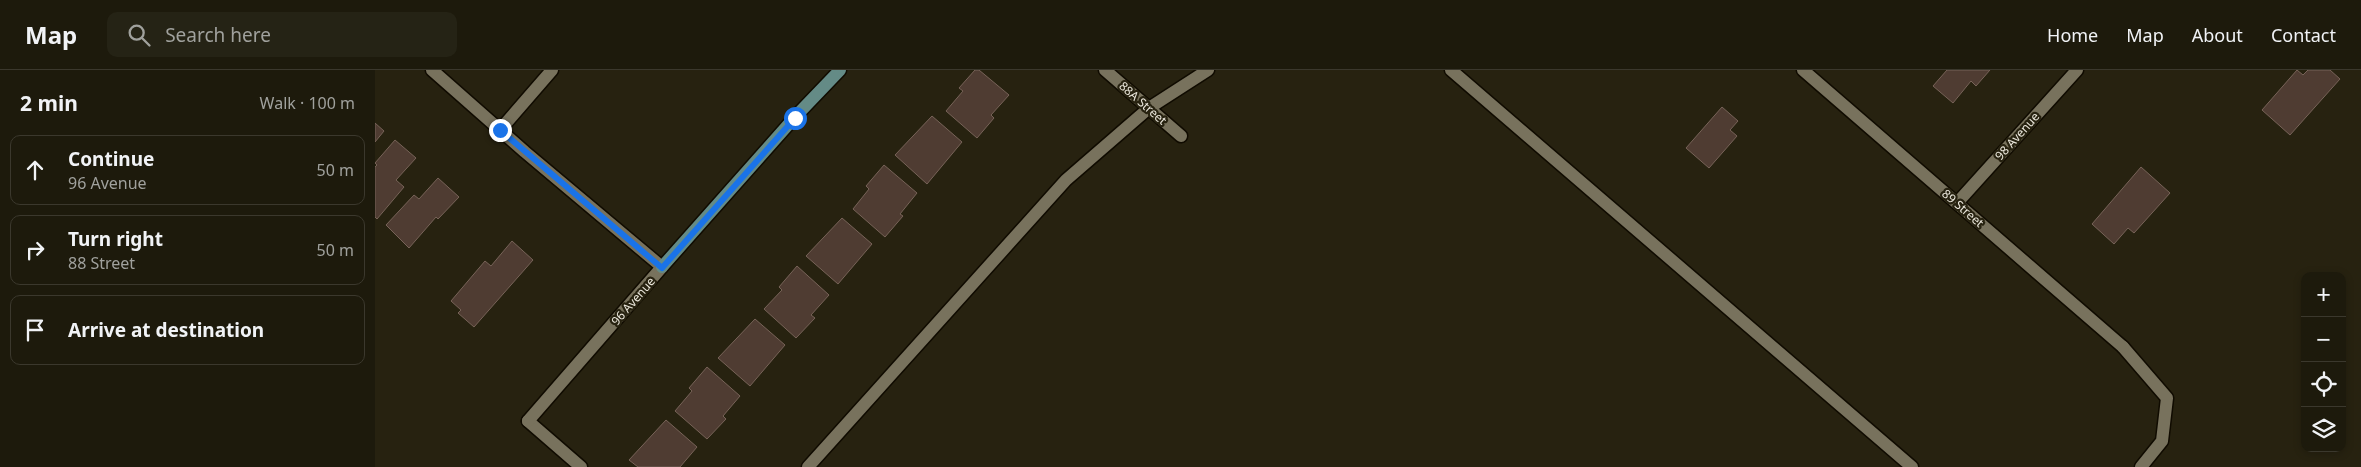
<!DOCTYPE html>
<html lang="en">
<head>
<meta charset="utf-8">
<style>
	body { margin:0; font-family:"Noto Sans",sans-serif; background:#252315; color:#f1f3f6 }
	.controls { position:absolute; right:15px; bottom:15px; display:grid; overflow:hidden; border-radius:10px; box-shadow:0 2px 8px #0003 }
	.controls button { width:45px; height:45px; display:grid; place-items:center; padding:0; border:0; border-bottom:1px solid #3b382d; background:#1d1a0c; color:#f1f3f6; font:25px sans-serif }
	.stop { position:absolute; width:15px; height:15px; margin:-11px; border:4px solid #1a73e8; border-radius:50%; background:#fff }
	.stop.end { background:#1a73e8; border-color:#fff; box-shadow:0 1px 5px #0008 }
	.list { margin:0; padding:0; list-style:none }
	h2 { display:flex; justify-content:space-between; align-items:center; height:65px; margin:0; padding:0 20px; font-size:21px }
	h2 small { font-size:16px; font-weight:400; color:#a0a19d }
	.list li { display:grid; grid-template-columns:32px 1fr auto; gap:15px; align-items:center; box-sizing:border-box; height:70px; margin:0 10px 10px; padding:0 10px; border:1px solid #3b382d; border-radius:10px }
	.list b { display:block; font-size:19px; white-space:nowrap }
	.list p { margin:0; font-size:16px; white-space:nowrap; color:#a0a19d }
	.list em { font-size:16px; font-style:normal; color:#a0a19d }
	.icon { flex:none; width:28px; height:28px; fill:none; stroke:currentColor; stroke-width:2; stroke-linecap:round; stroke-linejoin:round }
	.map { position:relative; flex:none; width:1986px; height:397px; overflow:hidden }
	header { display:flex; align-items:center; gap:30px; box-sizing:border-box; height:70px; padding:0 25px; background:#1d1a0c; border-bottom:1px solid #3b382d }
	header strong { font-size:24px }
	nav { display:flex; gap:28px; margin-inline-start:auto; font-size:18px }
	.search { width:350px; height:45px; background:#252315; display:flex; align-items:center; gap:12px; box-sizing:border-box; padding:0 18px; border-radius:10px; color:#a0a19d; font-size:19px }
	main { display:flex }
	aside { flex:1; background:#1d1a0c }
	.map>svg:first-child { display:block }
</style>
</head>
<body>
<header>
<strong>Map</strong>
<div class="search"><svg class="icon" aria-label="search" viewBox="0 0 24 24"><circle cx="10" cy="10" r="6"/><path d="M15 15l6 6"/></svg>Search here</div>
<nav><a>Home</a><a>Map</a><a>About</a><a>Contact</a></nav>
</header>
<main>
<aside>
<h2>2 min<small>Walk · 100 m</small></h2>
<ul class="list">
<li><svg class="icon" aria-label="ahead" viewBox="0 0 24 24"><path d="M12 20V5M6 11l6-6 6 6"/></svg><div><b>Continue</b><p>96 Avenue</p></div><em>50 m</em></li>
<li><svg class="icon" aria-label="right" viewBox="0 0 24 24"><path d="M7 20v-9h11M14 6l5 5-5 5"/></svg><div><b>Turn right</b><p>88 Street</p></div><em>50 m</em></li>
<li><svg class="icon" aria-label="arrive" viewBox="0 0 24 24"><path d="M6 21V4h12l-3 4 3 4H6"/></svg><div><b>Arrive at destination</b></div></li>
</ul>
</aside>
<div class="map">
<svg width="1986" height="397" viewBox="0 0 1986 397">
	<rect width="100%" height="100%" fill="#272210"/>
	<path fill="#4f3c32" stroke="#776358" d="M 600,0 L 604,0 L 634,25 L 616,45 L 619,48 L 602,68 L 571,41 L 588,21 L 584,18 Z
		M 1572,0 L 1615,0 L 1601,16 L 1596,11 L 1578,33 L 1558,16 Z
		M 1922,0 L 1928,5 L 1933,0 L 1955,0 L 1965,9 L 1915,65 L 1887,40 Z
		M 1347,37 L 1363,51 L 1355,60 L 1362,66 L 1334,98 L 1311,78 Z
		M 557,46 L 587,72 L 552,114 L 520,85 Z
		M 0,53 L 9,61 L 0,72 Z
		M 20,70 L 41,88 L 21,110 L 29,117 L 2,149 L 0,147 L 0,97 L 2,95 L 0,93 Z
		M 509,95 L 542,123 L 525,144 L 528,146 L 510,167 L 478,139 L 494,119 L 491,116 Z
		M 1766,97 L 1795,123 L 1759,163 L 1753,158 L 1739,174 L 1717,154 Z
		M 63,108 L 84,127 L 63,149 L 61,147 L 34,178 L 11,155 L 39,125 L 44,129 Z
		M 467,148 L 497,174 L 463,214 L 431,186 Z
		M 137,171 L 158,190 L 99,257 L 83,243 L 86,240 L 76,231 L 110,191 L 116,196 Z
		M 422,196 L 454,225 L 436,245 L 440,248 L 421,268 L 389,239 L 407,220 L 404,217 Z
		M 380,249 L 410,275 L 375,316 L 343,288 Z
		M 332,297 L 365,326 L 348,346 L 351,349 L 332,369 L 300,341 L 317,321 L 314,318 Z
		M 291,350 L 322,377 L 305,397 L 263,397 L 254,390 Z"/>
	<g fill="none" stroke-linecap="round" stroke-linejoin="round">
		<defs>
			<path id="lane" d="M 1076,0 L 1537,397
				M 1748,277 L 1792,328 L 1787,371 L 1766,397
				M 153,351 L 206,397
				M 433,397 L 691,110 L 774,38 L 833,0"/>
			<path id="street" d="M 57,0 L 150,82 L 287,197 L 153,351
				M 730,0 L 806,66
				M 1428,0 L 1748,277
				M 125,60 L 177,0
				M 1582,133 L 1702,0"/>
			<path id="secondary" d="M 287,197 L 420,47 L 465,0"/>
		</defs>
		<use href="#lane" stroke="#100b00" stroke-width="15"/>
		<use href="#street" stroke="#100b00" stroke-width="15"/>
		<use href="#secondary" stroke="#100b00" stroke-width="15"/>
		<use href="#lane" stroke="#78725d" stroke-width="12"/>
		<use href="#street" stroke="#78725d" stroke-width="12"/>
		<use href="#secondary" stroke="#648b86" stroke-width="12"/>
	</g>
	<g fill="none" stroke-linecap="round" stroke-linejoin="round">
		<path stroke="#1a73e8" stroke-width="6" d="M 125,60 L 287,198 L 420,48"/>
	</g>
	<g text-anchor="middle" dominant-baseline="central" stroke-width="4.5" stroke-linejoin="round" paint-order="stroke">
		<g font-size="12" fill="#ece8dd" stroke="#272210">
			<text transform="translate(768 33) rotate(41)">88A Street</text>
			<text transform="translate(1642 66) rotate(-48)">98 Avenue</text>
			<text transform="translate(1588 138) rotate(41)">89 Street</text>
			<text transform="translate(258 231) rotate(-49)">96 Avenue</text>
		</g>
	</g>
</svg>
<div class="controls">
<button>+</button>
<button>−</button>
<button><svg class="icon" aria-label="locate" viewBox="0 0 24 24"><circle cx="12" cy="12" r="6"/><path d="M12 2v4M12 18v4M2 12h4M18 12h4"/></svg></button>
<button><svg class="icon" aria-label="layers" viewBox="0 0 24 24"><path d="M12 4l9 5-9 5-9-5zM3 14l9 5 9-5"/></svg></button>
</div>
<div class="stop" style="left:420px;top:48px"></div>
<div class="stop end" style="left:125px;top:60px"></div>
</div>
</main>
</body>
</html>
